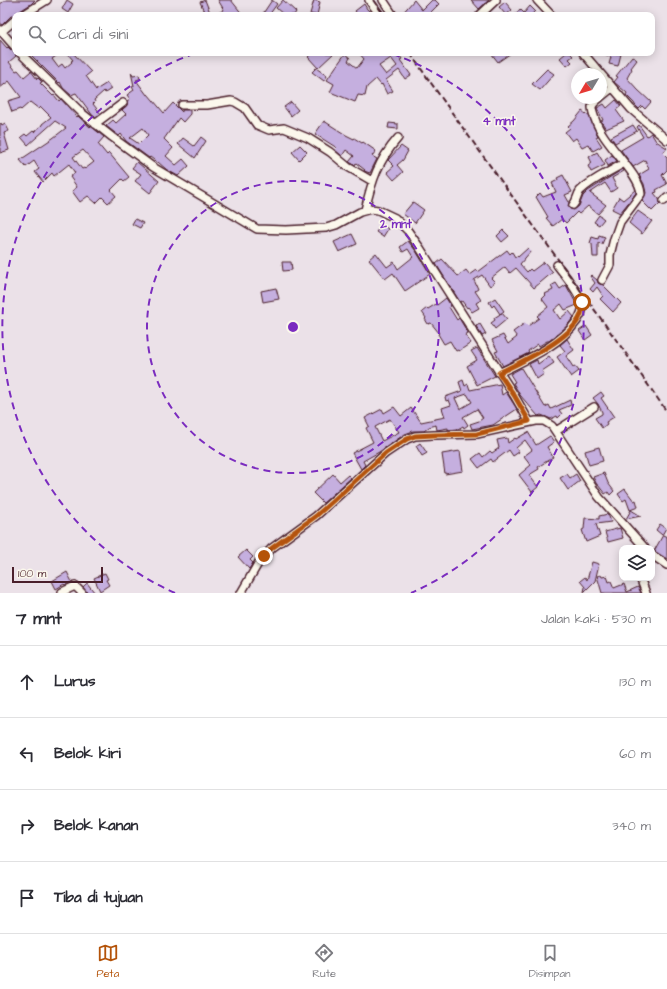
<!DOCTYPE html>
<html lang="id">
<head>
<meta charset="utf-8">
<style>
	body { margin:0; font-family:"Architects Daughter",sans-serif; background:#f2f2f3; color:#2b2b33 }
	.controls { position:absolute; right:12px; bottom:12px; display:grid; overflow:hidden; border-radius:8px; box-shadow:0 2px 10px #0003 }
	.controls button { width:36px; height:36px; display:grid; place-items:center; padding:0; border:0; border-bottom:1px solid #e1e1e2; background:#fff; color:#2b2b33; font:20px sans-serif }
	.compass { position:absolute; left:571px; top:68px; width:36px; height:36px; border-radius:50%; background:#fff; box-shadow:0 2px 10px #0003; rotate:232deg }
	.scale { position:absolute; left:12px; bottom:10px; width:91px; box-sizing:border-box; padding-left:4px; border:2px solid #4a1f2b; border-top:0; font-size:11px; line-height:14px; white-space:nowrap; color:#4a1f2b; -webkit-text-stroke:3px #fbf7ec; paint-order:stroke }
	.stop { position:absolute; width:12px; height:12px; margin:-9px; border:3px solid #b45309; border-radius:50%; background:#fff }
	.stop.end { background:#b45309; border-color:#fff; box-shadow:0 1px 4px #0008 }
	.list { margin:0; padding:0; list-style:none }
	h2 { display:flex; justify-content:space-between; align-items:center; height:52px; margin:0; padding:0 16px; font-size:17px }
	h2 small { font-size:13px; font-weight:400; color:#7c7c81 }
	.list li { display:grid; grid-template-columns:26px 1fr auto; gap:12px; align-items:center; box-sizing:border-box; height:72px; padding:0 16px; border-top:1px solid #e1e1e2 }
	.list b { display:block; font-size:15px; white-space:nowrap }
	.list em { font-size:13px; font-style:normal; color:#7c7c81 }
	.icon { flex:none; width:22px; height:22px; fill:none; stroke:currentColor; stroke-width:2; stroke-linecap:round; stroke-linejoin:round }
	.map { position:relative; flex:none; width:667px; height:593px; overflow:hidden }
	.search { position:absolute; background:#fff; box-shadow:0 2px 10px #0003; left:12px; right:12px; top:12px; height:44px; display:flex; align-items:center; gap:10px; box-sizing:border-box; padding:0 14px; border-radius:8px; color:#7c7c81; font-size:15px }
	.sheet { height:340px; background:#fff }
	nav { display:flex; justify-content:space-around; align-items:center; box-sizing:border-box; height:56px; border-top:1px solid #e1e1e2; background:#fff; font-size:11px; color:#7c7c81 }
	nav a { display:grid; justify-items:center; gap:2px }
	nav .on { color:#b45309 }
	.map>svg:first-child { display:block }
</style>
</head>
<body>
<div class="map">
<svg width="667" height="593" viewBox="0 0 667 593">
	<rect width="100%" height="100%" fill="#ebe1e8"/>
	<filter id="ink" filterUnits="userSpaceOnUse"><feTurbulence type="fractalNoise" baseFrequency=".025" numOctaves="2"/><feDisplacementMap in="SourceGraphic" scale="8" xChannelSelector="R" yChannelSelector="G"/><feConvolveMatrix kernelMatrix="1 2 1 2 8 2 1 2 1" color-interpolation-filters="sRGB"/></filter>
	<g filter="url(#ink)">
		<path fill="#c5afdf" stroke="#4a1f2b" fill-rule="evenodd" d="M 6,0 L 35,0 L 31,4 L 20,11 L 18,15 L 11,16 L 2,25 L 0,22 L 0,4 Z
			M 67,0 L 73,4 L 68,13 L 62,9 Z
			M 205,0 L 211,15 L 194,15 L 204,11 L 200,2 Z
			M 218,0 L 231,0 L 243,15 L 214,15 L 224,10 Z
			M 272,0 L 277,4 L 269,15 L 262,15 Z
			M 283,0 L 296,12 L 294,15 L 284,15 L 276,8 Z
			M 314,0 L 320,2 L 317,15 L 310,14 Z
			M 414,0 L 422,10 L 432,0 L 435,0 L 439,4 L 428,15 L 401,15 Z
			M 471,0 L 489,0 L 479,9 Z
			M 505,2 L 512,10 L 506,15 L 499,7 Z
			M 364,4 L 367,9 L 373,15 L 358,15 L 355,11 Z
			M 530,6 L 535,11 L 531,15 L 515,15 L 520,9 L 524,13 Z
			M 0,40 L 7,48 L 8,47 L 12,51 L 15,52 L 16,56 L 9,62 L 16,71 L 18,70 L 24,77 L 31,71 L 37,79 L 38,78 L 42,82 L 40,83 L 53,96 L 54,95 L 59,101 L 61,99 L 77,117 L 78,116 L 90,127 L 91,126 L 104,137 L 98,144 L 107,155 L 109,153 L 129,177 L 124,181 L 122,179 L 111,190 L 116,196 L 108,203 L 102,197 L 96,203 L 88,196 L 80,202 L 72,191 L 77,187 L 70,177 L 75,173 L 69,164 L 54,176 L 52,173 L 43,182 L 35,172 L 39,169 L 34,161 L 26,167 L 20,160 L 53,138 L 66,128 L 55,121 L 28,145 L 21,137 L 25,134 L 27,136 L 33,131 L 34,132 L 42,125 L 42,124 L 51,117 L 41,107 L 39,109 L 30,102 L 21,110 L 20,109 L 12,112 L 8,101 L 21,97 L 9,81 L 0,88 ZM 83,150 L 94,162 L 85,169 L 84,168 L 82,169 L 73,157 Z
			M 29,53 L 60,53 L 52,59 L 58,67 L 62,64 L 65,68 L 72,62 L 71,61 L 73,60 L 67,53 L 73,53 L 91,72 L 86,76 L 96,90 L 107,83 L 111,89 L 105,93 L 104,91 L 94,100 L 95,102 L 93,104 L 101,114 L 95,117 L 93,116 L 76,93 L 71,95 L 63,88 L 60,82 L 59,83 Z
			M 312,53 L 334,53 L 318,68 L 308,57 Z
			M 359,53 L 398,53 L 402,59 L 400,60 L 411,75 L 405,79 L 399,70 L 386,80 L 393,91 L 387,94 L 382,84 L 381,85 L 376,79 L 367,87 L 365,96 L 358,95 L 355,102 L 330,92 L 334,84 L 327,80 L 335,68 L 345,54 L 350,58 L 348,61 L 357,68 L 364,59 ZM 391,58 L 397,66 L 386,75 L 379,66 Z
			M 491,53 L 511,53 L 498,62 Z
			M 566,53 L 570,53 L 573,56 L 569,59 L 572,62 L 567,66 L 560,58 Z
			M 602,53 L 621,54 L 618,66 L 609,64 L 611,57 Z
			M 632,56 L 637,60 L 631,68 L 632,69 L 627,78 L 638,90 L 651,102 L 645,109 L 642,106 L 639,109 L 635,105 L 634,103 L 626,95 L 627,93 L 614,82 L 618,77 L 616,76 Z
			M 316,68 L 327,76 L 324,81 L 312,72 Z
			M 547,69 L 554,74 L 540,90 L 532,84 Z
			M 131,72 L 133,76 L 139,75 L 140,79 L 136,80 L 147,95 L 148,94 L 164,113 L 173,103 L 182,112 L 182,110 L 190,110 L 190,114 L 183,122 L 179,118 L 164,139 L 173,148 L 166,156 L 176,165 L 183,159 L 189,166 L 178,176 L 167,170 L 158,162 L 158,163 L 150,157 L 149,158 L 126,141 L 121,134 L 119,136 L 106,126 L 113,120 L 116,123 L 126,114 L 122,110 L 127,105 L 127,101 L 130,99 L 127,95 L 134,90 L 132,87 L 134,86 ZM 143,128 L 148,135 L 139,144 L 130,138 Z
			M 616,100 L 621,106 L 616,110 L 624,121 L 606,129 L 601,121 L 603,120 L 597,108 L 604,104 L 607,108 Z
			M 291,102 L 298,110 L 291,116 L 284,107 Z
			M 582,111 L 589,116 L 598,136 L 596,137 L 602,146 L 593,151 L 588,144 L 582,147 L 576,138 L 572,141 L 565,132 L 570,128 L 568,126 L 574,121 Z
			M 324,121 L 346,135 L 354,139 L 354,138 L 362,143 L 363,142 L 376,151 L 372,156 L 377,159 L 370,173 L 364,171 L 365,170 L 356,163 L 355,165 L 349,162 L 354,156 L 346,150 L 342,156 L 335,150 L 337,148 L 315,134 Z
			M 1,123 L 2,125 L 5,123 L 9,131 L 4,133 L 9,150 L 0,153 L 0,124 Z
			M 389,123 L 398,124 L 398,129 L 388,128 Z
			M 633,125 L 637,131 L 615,143 L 611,137 Z
			M 639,125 L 647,136 L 651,133 L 656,141 L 667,148 L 663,153 L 667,157 L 667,170 L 662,175 L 667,184 L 656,190 L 657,192 L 654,193 L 659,199 L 660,203 L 652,211 L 642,201 L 646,193 L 644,184 L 639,175 L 649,169 L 645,160 L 633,167 L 621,150 L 643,137 L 637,127 Z
			M 201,137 L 206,141 L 195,158 L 178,144 L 183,138 L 194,146 Z
			M 300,145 L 307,152 L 299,160 L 292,152 Z
			M 401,146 L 408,151 L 403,160 L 397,165 L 403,172 L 394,180 L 387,172 L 394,166 L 388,160 Z
			M 597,152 L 605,165 L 591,172 L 588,166 L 592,163 L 589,157 Z
			M 612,155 L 617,161 L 608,166 L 605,160 Z
			M 137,162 L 159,181 L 150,193 L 135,181 L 141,174 L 132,168 Z
			M 623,169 L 624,171 L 612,178 L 617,188 L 611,192 L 605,183 L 590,193 L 606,205 L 598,214 L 588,206 L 579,214 L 577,212 L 566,223 L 562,219 L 553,226 L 546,218 L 548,217 L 536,197 L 540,193 L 543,197 L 556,192 L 552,183 L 558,180 L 557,178 L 563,175 L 572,192 L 565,195 L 569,202 L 568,206 L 570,209 L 574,210 L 579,206 L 583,196 L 588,191 Z
			M 635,190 L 636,193 L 620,213 L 612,209 L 619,197 L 623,200 Z
			M 413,202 L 424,210 L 415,223 L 403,214 Z
			M 638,211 L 652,221 L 642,234 L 629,223 Z
			M 599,215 L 604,219 L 599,225 L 594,222 Z
			M 135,219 L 143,223 L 140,228 L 132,224 Z
			M 382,224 L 388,229 L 383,237 L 376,232 Z
			M 503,230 L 509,236 L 502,242 L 497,236 Z
			M 352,234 L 357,244 L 339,252 L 334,242 Z
			M 599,235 L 605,237 L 602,244 L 598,243 L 598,257 L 593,257 L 592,244 L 590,243 L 592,237 L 598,239 Z
			M 408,241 L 416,251 L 430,274 L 405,291 L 393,273 L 385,279 L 369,259 L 376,253 L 387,267 L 394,262 L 398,269 L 413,257 L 408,249 L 403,252 L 400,247 Z
			M 528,248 L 531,251 L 520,264 L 527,272 L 530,269 L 532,271 L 544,262 L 553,272 L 534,288 L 516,268 L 510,273 L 505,267 L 491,278 L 495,282 L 490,286 L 482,275 L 474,280 L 478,289 L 475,291 L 481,300 L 476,303 L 479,308 L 472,312 L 468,307 L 467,308 L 462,301 L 460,302 L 436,264 L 442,259 L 458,276 L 466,270 L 470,275 L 477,270 L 478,272 L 507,250 L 510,254 L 512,252 L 515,257 L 517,256 L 518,257 Z
			M 282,262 L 291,262 L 292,270 L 283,271 Z
			M 591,275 L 597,280 L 598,283 L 603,285 L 621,303 L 613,312 L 600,299 L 603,296 L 597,287 L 593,292 L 590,289 L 595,283 L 590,276 Z
			M 556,283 L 560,289 L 566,285 L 577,305 L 565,310 L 561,304 L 554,310 L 560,319 L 569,311 L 574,317 L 573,318 L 566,327 L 549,341 L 547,341 L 539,346 L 538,344 L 528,351 L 529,353 L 503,366 L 495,352 L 498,351 L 492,340 L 503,335 L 508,344 L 517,337 L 513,332 L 525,323 L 528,326 L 539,318 L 537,316 L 548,307 L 542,299 L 546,295 L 545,294 L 553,290 L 551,286 Z
			M 276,288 L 279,299 L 263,302 L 261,291 Z
			M 446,298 L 451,306 L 449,307 L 457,320 L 459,318 L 468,333 L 465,335 L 471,343 L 459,351 L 458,350 L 456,351 L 450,341 L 444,344 L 438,334 L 439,333 L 431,323 L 428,324 L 425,319 L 426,318 L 422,312 L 427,308 L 428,309 L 436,304 L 437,305 Z
			M 495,298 L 504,311 L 500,314 L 494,305 L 492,307 L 489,302 Z
			M 502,313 L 507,319 L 495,329 L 491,323 L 495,320 L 494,318 Z
			M 480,324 L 486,334 L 482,336 L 476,326 Z
			M 586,326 L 592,335 L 585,340 L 579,331 Z
			M 567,339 L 574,350 L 566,356 L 573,367 L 575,366 L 579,371 L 571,377 L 557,357 L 565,351 L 560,345 Z
			M 477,348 L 495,376 L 477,385 L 467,366 L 477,360 L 471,351 Z
			M 549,356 L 554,363 L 542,371 L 544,374 L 537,379 L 529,364 L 537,360 L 538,364 Z
			M 521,368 L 545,407 L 549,405 L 551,409 L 570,400 L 571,405 L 559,410 L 562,414 L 558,418 L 557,416 L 551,419 L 541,415 L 538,416 L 520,395 L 513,383 L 515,382 L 510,374 Z
			M 463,380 L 465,386 L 468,384 L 470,390 L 500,384 L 502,395 L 506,392 L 517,409 L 493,425 L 472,429 L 470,424 L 479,421 L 483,418 L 477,409 L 463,417 L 468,425 L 464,428 L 463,426 L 458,429 L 448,430 L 448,428 L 437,430 L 436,425 L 429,427 L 424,431 L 413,431 L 405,434 L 379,452 L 363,461 L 365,465 L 361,469 L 352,453 L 373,442 L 366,428 L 369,426 L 365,418 L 382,409 L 384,413 L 394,407 L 401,416 L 411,408 L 421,422 L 445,417 L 442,408 L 451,405 L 449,400 L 446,401 L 445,397 L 462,391 L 459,382 ZM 467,394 L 472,402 L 460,409 L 455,398 ZM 390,419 L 399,432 L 382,441 L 375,427 Z
			M 601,392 L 604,396 L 601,398 L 614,417 L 606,422 L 607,424 L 602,428 L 595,418 L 602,414 L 602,412 L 598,404 L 593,398 Z
			M 528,432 L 536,445 L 550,436 L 554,442 L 547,447 L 553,457 L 538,467 L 539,469 L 529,475 L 538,487 L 532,492 L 519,475 L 531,465 L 524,456 L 532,450 L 525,440 L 516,448 L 519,452 L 513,456 L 509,450 L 493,462 L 491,459 L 479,468 L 472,459 L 480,453 L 483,457 L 490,451 L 492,453 L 499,448 L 497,440 L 507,438 L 508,443 L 515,438 L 516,439 Z
			M 420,443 L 427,453 L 422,456 L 416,446 Z
			M 599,447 L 603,461 L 589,465 L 585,451 Z
			M 460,451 L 463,471 L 445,474 L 442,454 Z
			M 604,473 L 608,483 L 614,491 L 610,495 L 608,492 L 605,494 L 598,485 L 597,485 L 593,477 Z
			M 333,474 L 340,482 L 348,475 L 351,478 L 323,503 L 313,493 Z
			M 567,474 L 570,478 L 576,474 L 580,481 L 568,490 L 560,478 Z
			M 625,489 L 634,501 L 636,500 L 638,507 L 630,510 L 626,499 L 623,501 L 618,494 Z
			M 631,510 L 641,516 L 626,519 Z
			M 608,514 L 611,522 L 596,524 L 600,536 L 586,542 L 582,530 L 584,529 L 585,518 L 599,519 L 599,516 Z
			M 660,524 L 666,528 L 662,535 L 656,530 Z
			M 620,528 L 623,538 L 608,542 L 605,532 Z
			M 663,535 L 667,537 L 667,559 L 654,551 Z
			M 246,550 L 253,557 L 250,560 L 253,563 L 249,569 L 238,557 Z
			M 592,562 L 599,564 L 595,581 L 584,592 L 585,587 L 580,581 L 585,577 L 587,580 Z
			M 67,572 L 72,582 L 65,585 L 64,584 L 56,589 L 52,581 Z
			M 105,573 L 108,579 L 106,580 L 109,585 L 100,591 L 94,578 Z
			M 601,575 L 602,577 L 607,576 L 609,582 L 611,581 L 614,588 L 624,584 L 627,592 L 638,587 L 641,593 L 602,593 L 597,576 Z
			M 87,583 L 95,593 L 87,593 L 83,587 Z"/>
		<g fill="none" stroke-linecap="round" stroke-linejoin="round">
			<defs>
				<path id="street" d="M 369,0 L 379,14
					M 383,0 L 393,15
					M 537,0 L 551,15
					M 23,15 L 47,0
					M 480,15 L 496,0
					M 0,30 L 15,47
					M 1,32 L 15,20
					M 20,53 L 83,114 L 112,137 L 153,167 L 257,229 L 286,230 L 326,228 L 336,225 L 360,212 L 371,209 L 378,210 L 395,218 L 408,231 L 420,248 L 514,395 L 529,421
					M 583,53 L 601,74
					M 601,74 L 631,109 L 667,140
					M 601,97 L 612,88
					M 600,98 C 597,100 593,103 592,107 C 592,111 594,116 595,119 C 603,144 640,173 641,194 L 620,222 L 614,239 L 610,255 L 610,265 L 602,280
					M 182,105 L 207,105 L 231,101 L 235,102 L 245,108 L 257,125 L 269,130 L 284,128 L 308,138 L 330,152 L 348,167 L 372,181
					M 95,124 L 123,103
					M 664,201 L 667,198
					M 573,205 C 577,201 577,195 580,191 C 592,179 610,172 624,163
					M 365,210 C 372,180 378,161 398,138
					M 499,373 C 527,359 558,347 577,321 C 580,316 584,310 582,304 C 579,292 565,275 557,265
					M 556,431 L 594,407
					M 652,555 L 667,565
					M 640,578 L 646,593
					M 62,592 L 75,586 L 82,593
					M 241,593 L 259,562 L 272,548 L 316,516 L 386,453 L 407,439 L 415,436 L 434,435 L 477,434 L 536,421 L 544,421 L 552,426 L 599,497 L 645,548"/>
			</defs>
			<use href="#street" stroke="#4a1f2b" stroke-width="10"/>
			<use href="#street" stroke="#fbf7ec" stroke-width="7"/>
			<path stroke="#4a1f2b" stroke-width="2" stroke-dasharray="6 3" stroke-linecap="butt" d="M 373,0 L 384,15
				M 410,53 C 494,174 583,291 667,412"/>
		</g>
	</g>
	<g fill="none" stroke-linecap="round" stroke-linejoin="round" filter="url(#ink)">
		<path stroke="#b45309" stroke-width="5" d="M 264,556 L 272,548 L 316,516 L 386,453 L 407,439 L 415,436 L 434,435 L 477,434 L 529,421 L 514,395 L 499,373 C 520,362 589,333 582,302"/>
	</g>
	<g fill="none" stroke="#7b2cbf" stroke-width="2" stroke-dasharray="7 5">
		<circle cx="293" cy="327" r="146"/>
		<path d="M175 593A291 291 0 0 1 193 54M393 54A291 291 0 0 1 411 593"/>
	</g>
	<circle cx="293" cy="327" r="6" fill="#7b2cbf" stroke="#fbf7ec" stroke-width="2"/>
	<g font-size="12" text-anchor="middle" font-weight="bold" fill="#7b2cbf" stroke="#fbf7ec" stroke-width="3" stroke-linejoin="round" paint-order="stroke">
		<text x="499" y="125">4 mnt</text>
		<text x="396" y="228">2 mnt</text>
	</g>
</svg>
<div class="controls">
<button><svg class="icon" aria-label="layers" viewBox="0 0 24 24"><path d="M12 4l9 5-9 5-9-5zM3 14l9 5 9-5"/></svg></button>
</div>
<svg class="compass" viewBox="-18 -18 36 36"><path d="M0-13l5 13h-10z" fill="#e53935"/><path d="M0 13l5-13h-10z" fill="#7c7c81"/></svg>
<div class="scale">100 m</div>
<div class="stop" style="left:582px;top:302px"></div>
<div class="stop end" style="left:264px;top:556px"></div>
<div class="search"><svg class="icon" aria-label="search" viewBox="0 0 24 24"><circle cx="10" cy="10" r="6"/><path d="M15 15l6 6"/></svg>Cari di sini</div>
</div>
<section class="sheet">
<h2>7 mnt<small>Jalan kaki · 530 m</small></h2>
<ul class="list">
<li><svg class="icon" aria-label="ahead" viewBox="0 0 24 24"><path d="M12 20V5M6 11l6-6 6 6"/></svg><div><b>Lurus</b></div><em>130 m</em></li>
<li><svg class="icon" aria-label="left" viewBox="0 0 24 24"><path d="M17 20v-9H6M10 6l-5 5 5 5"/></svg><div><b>Belok kiri</b></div><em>60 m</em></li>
<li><svg class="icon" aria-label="right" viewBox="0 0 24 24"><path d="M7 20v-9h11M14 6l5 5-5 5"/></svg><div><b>Belok kanan</b></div><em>340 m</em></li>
<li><svg class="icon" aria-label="arrive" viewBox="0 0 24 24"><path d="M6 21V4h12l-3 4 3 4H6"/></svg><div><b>Tiba di tujuan</b></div></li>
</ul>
</section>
<nav>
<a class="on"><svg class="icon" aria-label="map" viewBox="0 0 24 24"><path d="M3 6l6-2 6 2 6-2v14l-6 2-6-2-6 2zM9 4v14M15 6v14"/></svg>Peta</a>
<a><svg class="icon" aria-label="directions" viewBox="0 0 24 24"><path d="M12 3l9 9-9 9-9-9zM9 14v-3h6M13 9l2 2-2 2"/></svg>Rute</a>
<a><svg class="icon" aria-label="saved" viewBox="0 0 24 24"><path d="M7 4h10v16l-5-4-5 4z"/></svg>Disimpan</a>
</nav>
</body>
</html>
